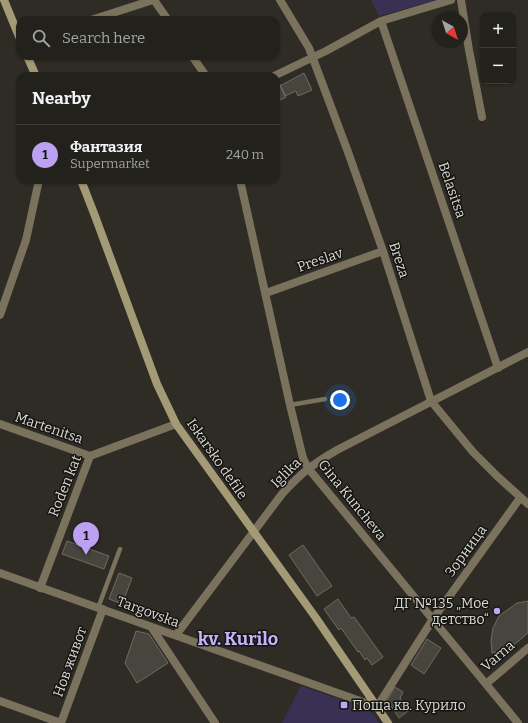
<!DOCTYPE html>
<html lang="en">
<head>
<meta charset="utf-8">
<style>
	body { margin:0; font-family:Bitter,serif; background:#2e2e29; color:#f1f3f6 }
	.controls { position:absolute; right:12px; top:12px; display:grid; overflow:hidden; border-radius:8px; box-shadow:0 1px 3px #0004 }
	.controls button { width:36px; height:36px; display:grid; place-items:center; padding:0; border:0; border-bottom:1px solid #3f3e3b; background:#22211c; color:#f1f3f6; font:20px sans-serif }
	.compass { position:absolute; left:432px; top:12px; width:36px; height:36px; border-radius:50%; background:#22211c; box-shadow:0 1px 3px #0004; rotate:141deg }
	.you { position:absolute; left:340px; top:400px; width:14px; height:14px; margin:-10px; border:3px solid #fff; border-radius:50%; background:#1a73e8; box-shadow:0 0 0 6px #1a73e833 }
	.badge { display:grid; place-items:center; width:26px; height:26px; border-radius:50%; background:#bca0f2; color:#111; font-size:13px; font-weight:700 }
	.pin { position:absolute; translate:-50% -33px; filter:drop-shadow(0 1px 2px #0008) }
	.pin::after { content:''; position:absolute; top:21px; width:14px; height:12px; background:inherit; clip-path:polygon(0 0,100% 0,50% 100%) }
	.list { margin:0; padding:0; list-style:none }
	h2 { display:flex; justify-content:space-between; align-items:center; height:52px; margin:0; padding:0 16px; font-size:17px }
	h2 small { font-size:13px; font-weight:400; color:#a2a3a3 }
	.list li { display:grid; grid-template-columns:26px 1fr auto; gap:12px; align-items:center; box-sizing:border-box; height:60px; padding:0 16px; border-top:1px solid #3f3e3b }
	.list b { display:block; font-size:15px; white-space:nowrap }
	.list p { margin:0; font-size:13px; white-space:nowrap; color:#a2a3a3 }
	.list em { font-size:13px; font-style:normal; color:#a2a3a3 }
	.icon { flex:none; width:22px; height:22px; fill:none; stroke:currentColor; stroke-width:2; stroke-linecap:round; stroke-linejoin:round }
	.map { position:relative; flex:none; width:528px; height:723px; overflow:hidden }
	.search { position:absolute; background:#22211c; box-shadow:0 1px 3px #0004; left:16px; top:16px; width:264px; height:44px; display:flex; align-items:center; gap:10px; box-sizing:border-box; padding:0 14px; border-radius:12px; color:#a2a3a3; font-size:15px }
	.panel { position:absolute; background:#22211c; box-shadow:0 1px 3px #0004; left:16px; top:72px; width:264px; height:112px; border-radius:12px }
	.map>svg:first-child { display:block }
</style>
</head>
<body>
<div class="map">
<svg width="528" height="723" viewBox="0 0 528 723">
	<rect width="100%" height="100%" fill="#2e2c25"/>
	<path fill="#393154" d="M 371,0 L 437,0 L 379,16 Z
		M 301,686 L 365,708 L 375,716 L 379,723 L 282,723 Z"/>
	<path fill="#47453d" stroke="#6e6b62" d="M 304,73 L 312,90 L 298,96 L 296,91 L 285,96 L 280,86 Z
		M 279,82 L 286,97 L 276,102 L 276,84 Z
		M 67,541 L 109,556 L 104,569 L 62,554 Z
		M 303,545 L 332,586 L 317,596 L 289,555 Z
		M 119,573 L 132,578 L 122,604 L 109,599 Z
		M 338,599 L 351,618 L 354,617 L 383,657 L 372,665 L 367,658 L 365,660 L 359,651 L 358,652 L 341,628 L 339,630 L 324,609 Z
		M 528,601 L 528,633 L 508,650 L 492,653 L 491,640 L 493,628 L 499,616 L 517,603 Z
		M 136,631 L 149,634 L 168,663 L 137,683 L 125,663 Z
		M 427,639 L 441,648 L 424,674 L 411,665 Z
		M 395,687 L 403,692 L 400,698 L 408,711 L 399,718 L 387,700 Z"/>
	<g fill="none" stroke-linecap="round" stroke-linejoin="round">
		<path stroke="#7a725c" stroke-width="4.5" d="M 290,405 L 325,399
			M 98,608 L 120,549"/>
		<path stroke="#7a725c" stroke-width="8" d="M 154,0 L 168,20
			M 280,0 L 309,48 L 348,152 L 383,251 L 431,401 L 473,452 L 497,476 L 528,504
			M 461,0 L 469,50 L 482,117
			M 91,20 L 153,0
			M 381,21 L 498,368
			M 192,56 L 206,76
			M 274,76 L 326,51 L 381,21 L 451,0
			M 240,180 L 290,405 L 303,458 L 308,468 L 518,723
			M 266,293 L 383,251
			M 0,315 L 26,240 L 39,180
			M 0,424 L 90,456
			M 0,573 L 377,707 L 433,619 L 520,498
			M 40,588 L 90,456 L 176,424
			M 152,628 L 215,723
			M 176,635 L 282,494 C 301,473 313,464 337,450 L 528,352
			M 486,684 L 528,648
			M 0,701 L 61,723
			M 61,723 L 103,609"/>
		<path stroke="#a59a76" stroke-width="8" d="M 4,0 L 20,39
			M 27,56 L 36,76
			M 81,180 L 95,216 L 157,384 L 176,424 L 316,618 L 388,723"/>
	</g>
	<g fill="#bbaaf6" stroke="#151411" stroke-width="1.5">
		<circle cx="497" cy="611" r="4"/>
		<rect x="340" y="701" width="8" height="8" rx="2"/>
	</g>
	<g text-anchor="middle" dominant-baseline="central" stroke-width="3" stroke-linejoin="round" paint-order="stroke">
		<g font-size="14" fill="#dad9d4" stroke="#151411">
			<text transform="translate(452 190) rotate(71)">Belasitsa</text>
			<text transform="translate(320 260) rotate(-19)">Preslav</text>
			<text transform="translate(399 260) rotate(72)">Breza</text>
			<text transform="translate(49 428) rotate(19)">Martenitsa</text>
			<text transform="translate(217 459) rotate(55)">Iskarsko defile</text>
			<text transform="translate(286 473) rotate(-45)">Iglika</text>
			<text transform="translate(65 486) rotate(-68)">Roden kat</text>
			<text transform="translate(352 500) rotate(51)">Gina Kuncheva</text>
			<text transform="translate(466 551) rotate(-54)">Зорница</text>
			<text transform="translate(148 612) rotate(20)">Targovska</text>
			<text transform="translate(498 656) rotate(-41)">Varna</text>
			<text transform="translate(70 662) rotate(-70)">Нов живот</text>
		</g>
		<g font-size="14" fill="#dad9d4" stroke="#151411" text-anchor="end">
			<text x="489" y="603">ДГ №135 „Мое<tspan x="489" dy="16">детство“</tspan></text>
			<text x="352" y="705" text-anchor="start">Поща кв. Курило</text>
		</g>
		<g font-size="18" font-weight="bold" fill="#c3b4fb" stroke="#151411">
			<text x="238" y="639">kv. Kurilo</text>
		</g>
	</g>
</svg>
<div class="controls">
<button>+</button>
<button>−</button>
</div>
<svg class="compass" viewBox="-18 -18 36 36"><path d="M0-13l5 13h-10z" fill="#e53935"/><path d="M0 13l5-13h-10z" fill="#a2a3a3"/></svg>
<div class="you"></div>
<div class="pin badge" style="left:86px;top:555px">1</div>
<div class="search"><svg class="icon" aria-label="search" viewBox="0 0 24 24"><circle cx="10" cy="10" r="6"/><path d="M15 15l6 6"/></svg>Search here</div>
<section class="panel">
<h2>Nearby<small></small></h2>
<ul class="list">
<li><span class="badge">1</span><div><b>Фантазия</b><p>Supermarket</p></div><em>240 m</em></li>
</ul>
</section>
</div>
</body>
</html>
